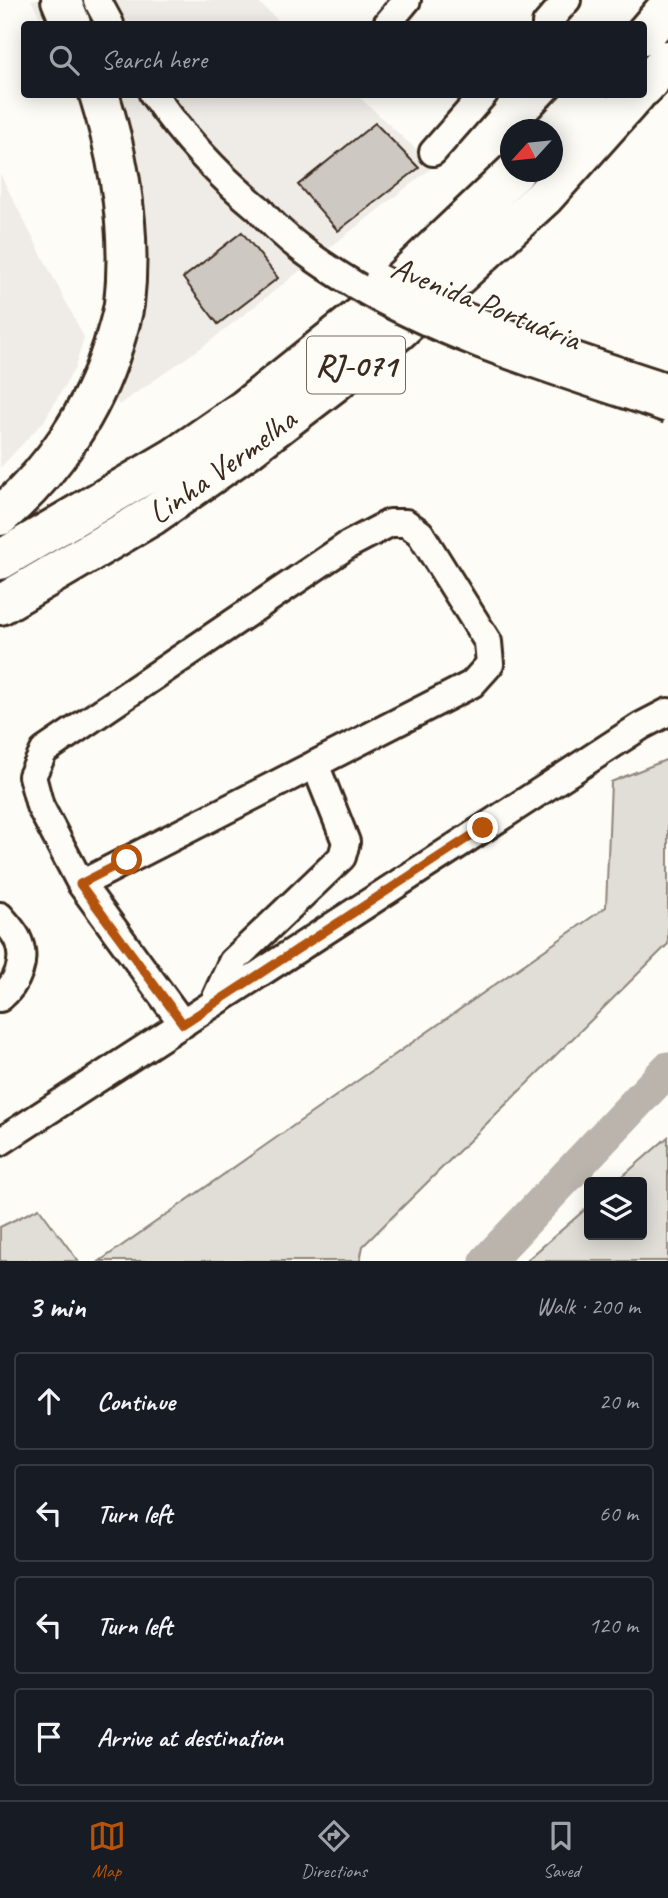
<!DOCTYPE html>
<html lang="en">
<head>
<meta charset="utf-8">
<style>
	body { margin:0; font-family:Caveat,sans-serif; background:#242831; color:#f1f3f6 }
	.controls { position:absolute; right:21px; bottom:21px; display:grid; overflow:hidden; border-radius:7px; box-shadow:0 4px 18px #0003 }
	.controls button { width:63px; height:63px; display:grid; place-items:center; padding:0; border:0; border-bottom:2px solid #363941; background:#171b24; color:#f1f3f6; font:35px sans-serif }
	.compass { position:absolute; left:500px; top:119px; width:63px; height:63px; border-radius:50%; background:#171b24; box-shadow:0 4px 18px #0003; rotate:243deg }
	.stop { position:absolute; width:21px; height:21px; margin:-16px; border:5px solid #b45309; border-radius:50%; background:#fff }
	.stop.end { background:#b45309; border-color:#fff; box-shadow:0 2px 7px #0008 }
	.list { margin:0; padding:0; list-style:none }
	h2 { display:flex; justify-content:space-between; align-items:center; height:91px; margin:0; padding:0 28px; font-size:30px }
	h2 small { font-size:23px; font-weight:400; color:#9ea1a6 }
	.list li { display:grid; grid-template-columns:46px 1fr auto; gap:21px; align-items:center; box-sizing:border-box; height:98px; margin:0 14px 14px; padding:0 14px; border:2px solid #363941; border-radius:7px }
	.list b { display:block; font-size:26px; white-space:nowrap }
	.list em { font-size:23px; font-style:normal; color:#9ea1a6 }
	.icon { flex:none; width:38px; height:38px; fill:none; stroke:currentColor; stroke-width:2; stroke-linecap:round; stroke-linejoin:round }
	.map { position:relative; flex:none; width:668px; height:1261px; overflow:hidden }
	.search { position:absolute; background:#171b24; box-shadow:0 4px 18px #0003; left:21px; right:21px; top:21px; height:77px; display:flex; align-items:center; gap:18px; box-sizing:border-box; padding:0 24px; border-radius:7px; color:#9ea1a6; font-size:26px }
	.sheet { height:539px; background:#171b24 }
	nav { display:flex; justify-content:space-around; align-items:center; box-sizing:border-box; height:98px; border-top:2px solid #363941; background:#171b24; font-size:19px; color:#9ea1a6 }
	nav a { display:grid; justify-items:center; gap:4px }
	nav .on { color:#b45309 }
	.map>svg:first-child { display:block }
</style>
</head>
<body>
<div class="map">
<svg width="668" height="1261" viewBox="0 0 668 1261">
	<rect width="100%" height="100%" fill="#fdfcf7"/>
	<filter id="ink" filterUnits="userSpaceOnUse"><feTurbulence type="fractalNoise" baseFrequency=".0143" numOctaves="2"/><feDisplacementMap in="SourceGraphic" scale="14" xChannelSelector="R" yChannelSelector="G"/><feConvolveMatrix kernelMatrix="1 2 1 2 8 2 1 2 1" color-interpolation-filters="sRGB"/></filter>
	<g filter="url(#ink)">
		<path fill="#efece7" d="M 31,0 L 256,0 L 282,24 L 85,24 L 52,11 L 40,17 Z
			M 114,95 L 357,95 L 434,166 L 209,342 L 119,405 L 110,390 L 143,238 L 141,190 L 135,154 Z
			M 0,174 L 84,337 L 75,368 L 44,421 L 0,468 Z"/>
		<path fill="#e1ded7" stroke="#8e847a" stroke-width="2" d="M 668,759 L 668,944 L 363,1246 L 360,1261 L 100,1261 L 606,907 L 611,782 Z
			M 668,1137 L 668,1261 L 526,1261 L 589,1206 L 589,1235 L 642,1235 L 642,1182 L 616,1182 Z
			M 39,1208 L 78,1261 L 0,1261 L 0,1227 Z"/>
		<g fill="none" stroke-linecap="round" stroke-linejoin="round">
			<path stroke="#bbb4ad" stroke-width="35" d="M 487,1261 L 668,1069"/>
		</g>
		<path fill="#cdc8c2" stroke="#3b2a1e" stroke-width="2" d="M 375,123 L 419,168 L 338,231 L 298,185 Z
			M 242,232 L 278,278 L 218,324 L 183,278 Z"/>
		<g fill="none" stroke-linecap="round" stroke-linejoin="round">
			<defs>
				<path id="minor" d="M 97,0 L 110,24
					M 387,24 L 407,0
					M 546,24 L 567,0
					M 153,94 C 183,137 219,176 259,209
					M 433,152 L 484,94
					M 81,884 L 472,684 L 490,664 L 488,642 L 420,533 L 406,523 L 390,523 L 348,545 L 44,751 L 32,776 L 40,806 L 81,884 L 183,1024
					M 0,916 C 6,923 13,930 17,938 C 28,960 17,984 0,998
					M 213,1004 L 232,962 L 342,857 L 346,842 L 315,764
					M 0,1142 L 641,726 L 668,712"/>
				<g id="highway">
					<path d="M 61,0 L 71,24"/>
					<path d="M 644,35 L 668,7"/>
					<path d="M 644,87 L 668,60"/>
					<path d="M 552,133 L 589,94"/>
					<path d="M 0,516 C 52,472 93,411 113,346 C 117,332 122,318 124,304 C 132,234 120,161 99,94"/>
					<path d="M 0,560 L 174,458 L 245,409 L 375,305 L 515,172"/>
					<path id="s1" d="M 0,605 L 153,515 L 245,451 L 331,385 L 398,331 L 544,197 L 636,94"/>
				</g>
			</defs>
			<use href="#minor" stroke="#3b2a1e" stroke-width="32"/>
			<use href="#highway" stroke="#3b2a1e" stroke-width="44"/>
			<use href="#minor" stroke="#fdfcf7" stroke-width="26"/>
			<use href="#highway" stroke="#fdfcf7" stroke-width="38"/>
			<defs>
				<path id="minor-bridge" d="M 259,209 C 286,241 319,263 355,285 C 452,342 562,373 668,409
					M 379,278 C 471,324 570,354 668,387"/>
			</defs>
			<use href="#minor-bridge" stroke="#3b2a1e" stroke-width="32" stroke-linecap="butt"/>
			<use href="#minor-bridge" stroke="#fdfcf7" stroke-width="26"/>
		</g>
	</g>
	<g fill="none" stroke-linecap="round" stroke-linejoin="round" filter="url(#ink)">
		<path stroke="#b45309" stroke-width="9" d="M 127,860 L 80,884 L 183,1024 L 483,828"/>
	</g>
	<g text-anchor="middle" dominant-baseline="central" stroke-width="5" stroke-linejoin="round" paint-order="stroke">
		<rect fill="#fdfcf7" stroke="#75695f" stroke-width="2" x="307" y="336.5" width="98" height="57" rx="5"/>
		<g font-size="32" font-weight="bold" fill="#3b2a1e">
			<text x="356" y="365">RJ-071</text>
		</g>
		<g font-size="33" fill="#3b2a1e" stroke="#fdfcf7">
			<text transform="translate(486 303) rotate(22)">Avenida Portuária</text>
			<text stroke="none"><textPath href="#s1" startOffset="262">Linha Vermelha</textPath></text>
		</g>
	</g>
</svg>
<div class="controls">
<button><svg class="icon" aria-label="layers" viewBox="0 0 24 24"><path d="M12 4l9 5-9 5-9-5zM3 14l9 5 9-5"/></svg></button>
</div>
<svg class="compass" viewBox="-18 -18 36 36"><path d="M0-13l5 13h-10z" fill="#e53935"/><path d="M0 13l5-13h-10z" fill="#9ea1a6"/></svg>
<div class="stop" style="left:127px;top:860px"></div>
<div class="stop end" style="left:483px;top:828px"></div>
<div class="search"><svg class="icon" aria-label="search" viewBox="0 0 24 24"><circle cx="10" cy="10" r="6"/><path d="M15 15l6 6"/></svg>Search here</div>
</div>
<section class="sheet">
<h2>3 min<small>Walk · 200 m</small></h2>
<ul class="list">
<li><svg class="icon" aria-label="ahead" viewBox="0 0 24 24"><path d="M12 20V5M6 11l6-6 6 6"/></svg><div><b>Continue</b></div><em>20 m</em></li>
<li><svg class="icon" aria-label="left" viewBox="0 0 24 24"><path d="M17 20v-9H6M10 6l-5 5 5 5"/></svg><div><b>Turn left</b></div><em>60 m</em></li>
<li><svg class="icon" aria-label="left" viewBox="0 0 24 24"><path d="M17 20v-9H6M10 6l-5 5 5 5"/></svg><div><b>Turn left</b></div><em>120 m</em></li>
<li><svg class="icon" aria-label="arrive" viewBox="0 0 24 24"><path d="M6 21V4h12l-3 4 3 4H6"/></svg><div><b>Arrive at destination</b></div></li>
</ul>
</section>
<nav>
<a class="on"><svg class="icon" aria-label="map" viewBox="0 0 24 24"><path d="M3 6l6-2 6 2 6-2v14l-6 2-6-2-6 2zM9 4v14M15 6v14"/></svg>Map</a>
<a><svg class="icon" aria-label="directions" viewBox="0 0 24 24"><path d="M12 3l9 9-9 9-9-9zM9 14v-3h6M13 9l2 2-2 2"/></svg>Directions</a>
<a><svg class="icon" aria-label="saved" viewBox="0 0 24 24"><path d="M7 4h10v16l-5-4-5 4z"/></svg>Saved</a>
</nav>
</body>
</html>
